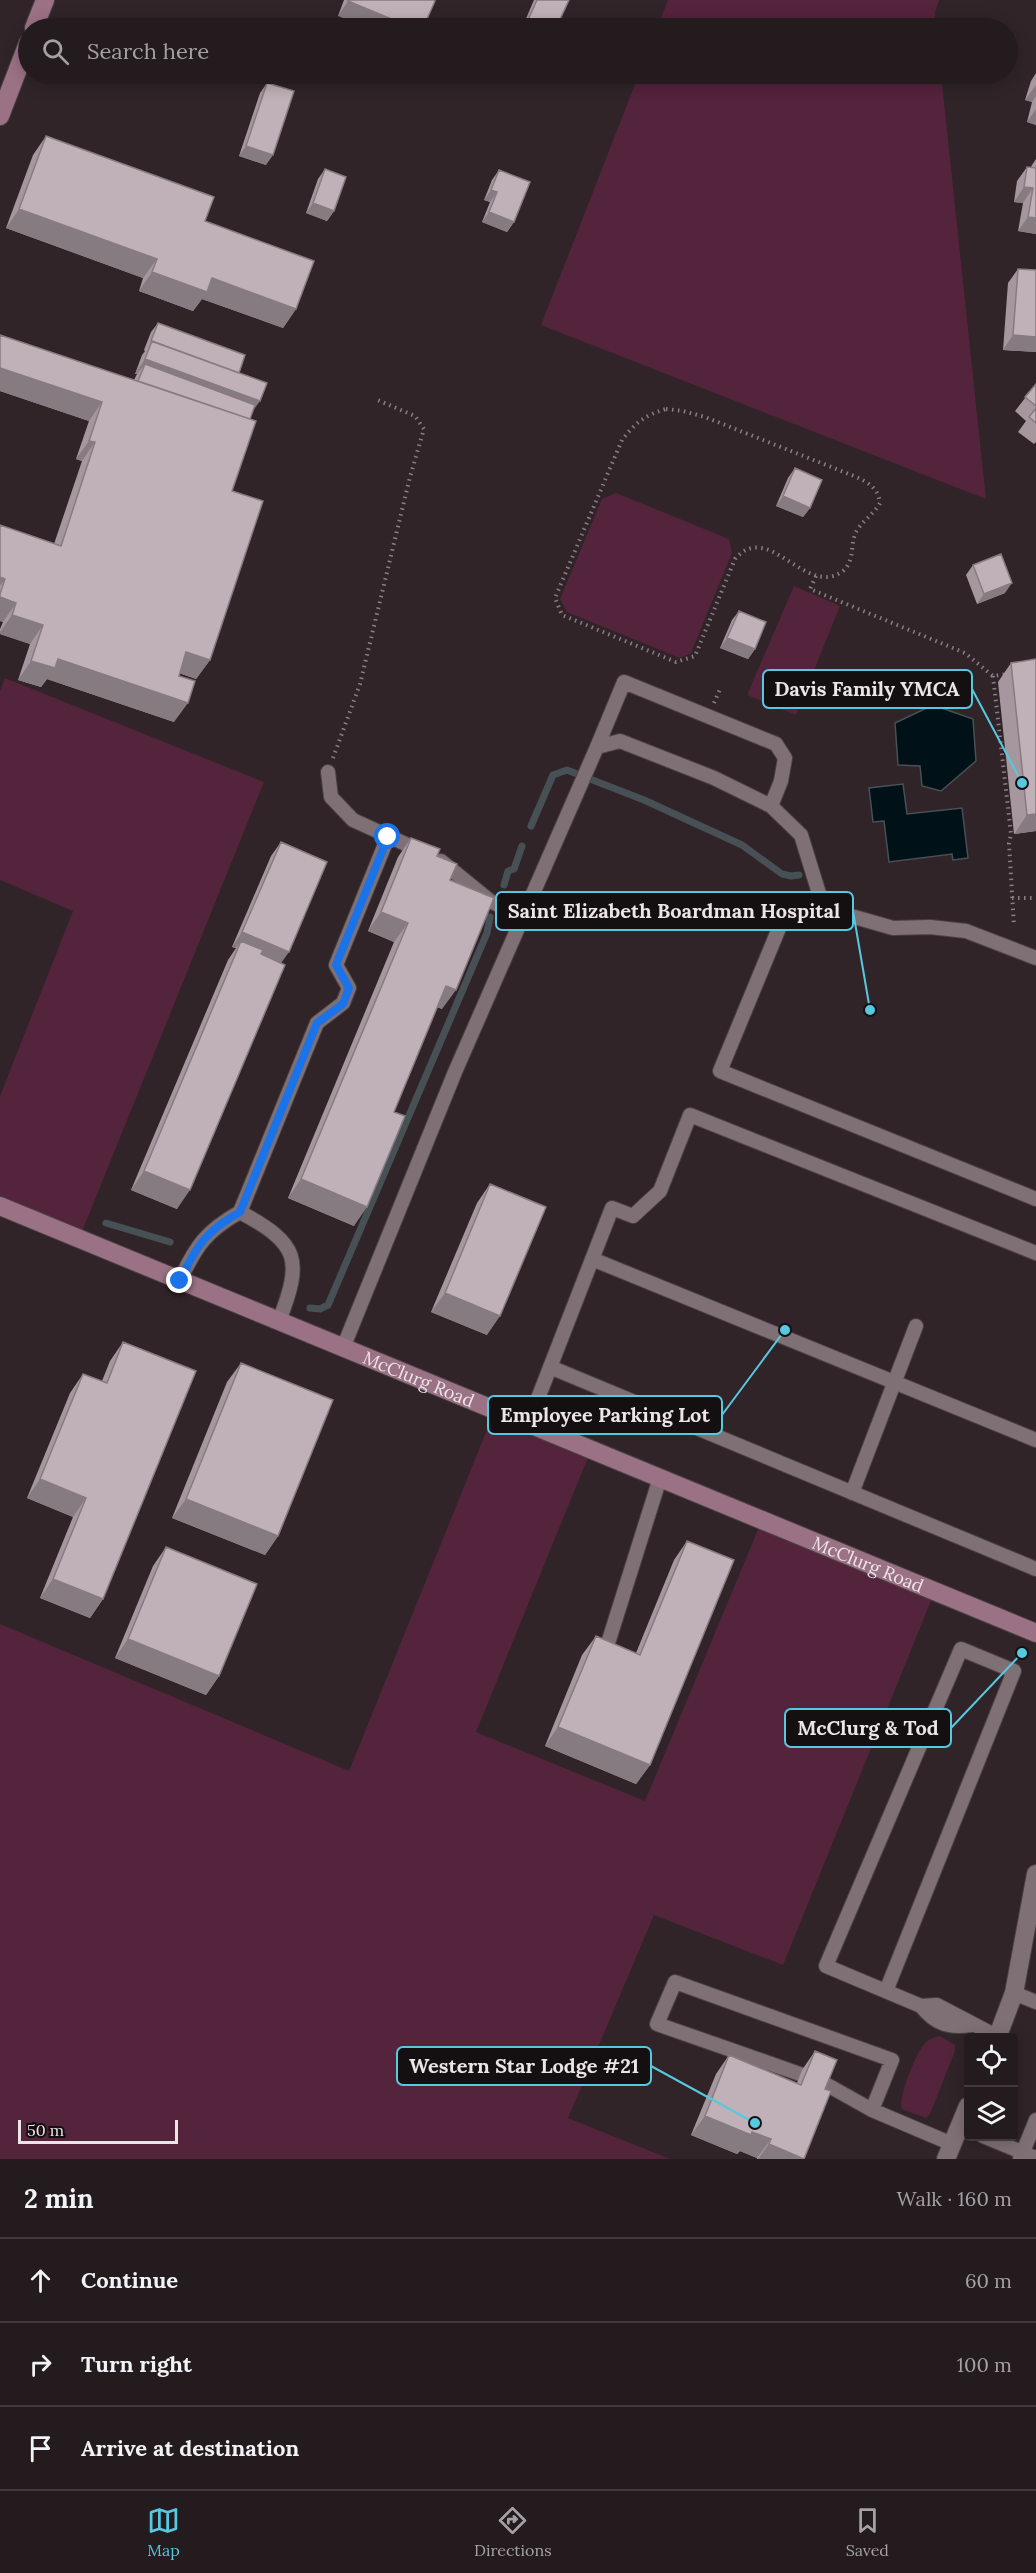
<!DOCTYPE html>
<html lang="en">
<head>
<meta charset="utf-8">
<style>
	body { margin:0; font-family:Lora,serif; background:#30282c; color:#f1f3f6 }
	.controls { position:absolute; right:18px; bottom:18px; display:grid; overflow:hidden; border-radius:6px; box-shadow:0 3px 15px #0003 }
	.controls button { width:54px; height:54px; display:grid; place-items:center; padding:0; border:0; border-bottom:2px solid #41393d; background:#241b1f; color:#f1f3f6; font:30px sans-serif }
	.scale { position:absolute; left:18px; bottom:15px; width:160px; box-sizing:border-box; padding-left:6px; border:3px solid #ece4e7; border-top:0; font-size:16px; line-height:21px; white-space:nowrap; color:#ece4e7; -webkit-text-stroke:4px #140f11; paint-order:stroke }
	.stop { position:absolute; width:18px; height:18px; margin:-14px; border:4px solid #1a73e8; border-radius:50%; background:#fff }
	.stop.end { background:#1a73e8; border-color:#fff; box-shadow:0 2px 6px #0008 }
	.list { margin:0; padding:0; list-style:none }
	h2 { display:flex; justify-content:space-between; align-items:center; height:78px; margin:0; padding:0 24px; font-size:26px }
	h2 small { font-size:20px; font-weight:400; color:#a3a1a4 }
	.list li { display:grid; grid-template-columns:39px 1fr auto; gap:18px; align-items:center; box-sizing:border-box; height:84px; padding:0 24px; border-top:2px solid #41393d }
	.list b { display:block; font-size:22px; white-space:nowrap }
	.list em { font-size:20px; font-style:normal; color:#a3a1a4 }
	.icon { flex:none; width:33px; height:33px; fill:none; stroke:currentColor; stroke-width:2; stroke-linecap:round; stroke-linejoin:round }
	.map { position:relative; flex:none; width:1036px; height:2159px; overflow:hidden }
	.search { position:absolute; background:#241b1f; box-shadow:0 3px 15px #0003; left:18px; right:18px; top:18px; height:66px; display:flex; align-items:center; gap:15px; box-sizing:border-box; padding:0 21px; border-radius:33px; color:#a3a1a4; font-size:22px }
	.sheet { height:330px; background:#241b1f }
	nav { display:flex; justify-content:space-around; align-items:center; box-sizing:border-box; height:84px; border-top:2px solid #41393d; background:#241b1f; font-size:16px; color:#a3a1a4 }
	nav a { display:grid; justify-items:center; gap:3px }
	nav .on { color:#56c9e1 }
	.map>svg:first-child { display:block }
</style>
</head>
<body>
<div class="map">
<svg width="1036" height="2159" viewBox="0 0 1036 2159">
	<rect width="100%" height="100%" fill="#302429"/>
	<path fill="#54233c" d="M 668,0 L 939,0 L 935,12 L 936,28 L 657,28 Z
		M 639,74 L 941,74 L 986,499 L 541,325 Z
		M 616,493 L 729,539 L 732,553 L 691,653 L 680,658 L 567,612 L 560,599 L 602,499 Z
		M 794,586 L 840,606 L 796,715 L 747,695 Z
		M 5,678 L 264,782 L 79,1239 L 0,1206 L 0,1096 L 73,911 L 0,880 L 0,691 Z
		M 495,1410 L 591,1450 L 476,1732 L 645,1801 L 762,1520 L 935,1591 L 783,1965 L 654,1915 L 568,2118 L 670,2159 L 0,2159 L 0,1624 L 349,1771 Z
		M 940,2036 L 955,2045 L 955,2051 L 930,2114 L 926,2118 L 902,2109 C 897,2099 917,2050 926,2042 C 929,2039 935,2037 940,2036 Z"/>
	<path fill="#001217" stroke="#475155" stroke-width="1.5" d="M 933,705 L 973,719 L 976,761 L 941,791 L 922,786 L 920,766 L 898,765 L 895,723 Z
		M 903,784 L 907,814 L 962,808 L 968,858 L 953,860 L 952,854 L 889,862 L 884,821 L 873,822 L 869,788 Z"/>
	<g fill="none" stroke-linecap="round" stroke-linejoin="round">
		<path stroke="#475155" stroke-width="7" d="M 531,826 L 553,775 L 567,770 L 644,800 L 742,845 L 782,874 L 791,876 L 799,875
			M 504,885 L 508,871 L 514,869 L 522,846
			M 106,1223 L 170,1242
			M 310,1308 L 320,1309 L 328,1305 L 487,933 L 490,917"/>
		<defs>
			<path id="lane" d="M 597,747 L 624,682 L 776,744 L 785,758 L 781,781 L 771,806
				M 328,772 L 331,797 L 353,820 L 421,851
				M 441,861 L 490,901 L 523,917
				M 822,903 L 789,904 L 720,1071 L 1036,1199
				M 592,1259 L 1036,1440
				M 180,1280 C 196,1246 206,1231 240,1212
				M 279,1321 C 303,1259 299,1244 240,1212 L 317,1023 L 343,1003 L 349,988 L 336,965 L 388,837
				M 343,1348 L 455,1072 L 597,747 L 620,741 L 714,778 L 771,806 L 801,835 L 822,903 L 851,916 L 893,928 L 930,927 L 966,931 L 1036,958
				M 550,1367 L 1036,1569
				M 528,1424 L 612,1208 L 633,1216 L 660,1191 L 690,1115 L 1036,1253
				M 852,1493 L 916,1326
				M 609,1640 L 660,1478
				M 886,1991 L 1014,1671 L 961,1649 L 826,1966 L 921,2006 L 937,2005 L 998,2037
				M 1014,1993 L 1036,2002
				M 921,2006 C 936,2025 949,2028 972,2025
				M 800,2074 L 657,2024 L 675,1982 L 892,2060 L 872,2110 L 952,2144
				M 822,2082 L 872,2110
				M 983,2136 L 1036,2158
				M 1020,2159 L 1036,2120"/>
			<path id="street" d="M 997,2038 L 1014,1993 L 1036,1874
				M 946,2159 L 968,2106"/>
			<g id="secondary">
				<path d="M 34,28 L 45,0"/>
				<path d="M 0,116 L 28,43"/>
				<path id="s1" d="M 0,1206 L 1036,1633"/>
			</g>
		</defs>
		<use href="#lane" stroke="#4b4145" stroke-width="16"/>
		<use href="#street" stroke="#4b4145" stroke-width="20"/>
		<use href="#secondary" stroke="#4b4145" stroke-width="20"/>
		<path stroke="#897f83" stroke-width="4" stroke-dasharray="1.5 4.5" stroke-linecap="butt" d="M 666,409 L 683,411 L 705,417 L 854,476 C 867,482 878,487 880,503 C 874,514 862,521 856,532 C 850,544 855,561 843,571 C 806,599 769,519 735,559 L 695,656 L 676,662 L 562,615 L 555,598 L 622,440 C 635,423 645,415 666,409 Z
			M 816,576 L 810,589 L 965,653 L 993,676 L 1007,674
			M 993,676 L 1011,834 L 1009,843 L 1014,926
			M 714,703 L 721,687
			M 333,758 L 360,684 L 410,477 L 424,429 L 415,416 L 375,399
			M 1012,898 L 1036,898"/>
		<use href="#lane" stroke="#7f7076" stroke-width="14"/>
		<use href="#street" stroke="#7f7076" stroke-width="18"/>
		<use href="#secondary" stroke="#9b7285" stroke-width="18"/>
	</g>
	<path fill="#a5979d" d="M 344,0 L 434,0 L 338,16 Z
		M 534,0 L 569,0 L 556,28 L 522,28 Z
		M 1036,73 L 1036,125 L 1027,122 L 1032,102 L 1025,100 L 1031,81 Z
		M 267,83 L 266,165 L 239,156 L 260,93 Z
		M 46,136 L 205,221 L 296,309 L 283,328 L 202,299 L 193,311 L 139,291 L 143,278 L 6,228 L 33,155 Z
		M 1036,159 L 1036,234 L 1018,231 L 1023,203 L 1014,202 L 1017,181 L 1027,167 L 1031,167 L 1032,165 Z
		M 325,169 L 334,211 L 327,221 L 306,213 L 318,179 Z
		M 499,170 L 514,222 L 507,232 L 482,222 L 490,202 L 484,200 L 492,180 Z
		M 1018,269 L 1036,352 L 1003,350 L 1008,283 Z
		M 158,323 L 239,373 L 253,411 L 250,419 L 232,491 L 210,660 L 196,679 L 179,673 L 174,722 L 47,679 L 41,687 L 18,680 L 30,644 L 0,634 L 0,629 L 3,622 L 0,621 L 0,525 L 54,544 L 82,461 L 76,459 L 89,421 L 0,391 L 134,380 L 137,374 L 135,374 L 142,355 L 145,351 L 144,350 L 151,332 Z
		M 1036,384 L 1036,442 L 1034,444 L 1018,432 L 1026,421 L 1015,411 Z
		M 795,468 L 810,508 L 803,517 L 776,506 L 788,478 Z
		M 973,565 L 1005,593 L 977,604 L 966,575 Z
		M 739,611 L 755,649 L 748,659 L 720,648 L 732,620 Z
		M 1011,663 L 1036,831 L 1014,834 L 998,682 Z
		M 411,838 L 437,856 L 450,880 L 442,1009 L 437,1007 L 394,1112 L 354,1226 L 288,1198 L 394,942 L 368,931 L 398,857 Z
		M 281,842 L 281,963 L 177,1209 L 131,1190 L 228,960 L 236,948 L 232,947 L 271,856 Z
		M 490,1184 L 487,1335 L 431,1312 L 477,1203 Z
		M 123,1342 L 103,1599 L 90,1618 L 40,1598 L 73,1517 L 27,1498 L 70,1393 L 83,1374 L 102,1381 L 110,1361 Z
		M 241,1363 L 278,1536 L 265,1555 L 172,1518 L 227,1382 Z
		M 687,1541 L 650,1765 L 636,1784 L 545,1746 L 582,1655 L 596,1636 L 636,1653 L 674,1560 Z
		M 166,1547 L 219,1676 L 206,1695 L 115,1658 L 153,1566 Z
		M 815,2051 L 825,2089 L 803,2159 L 757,2159 L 757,2158 L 740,2151 L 737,2154 L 691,2135 L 716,2074 L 729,2055 L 797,2083 L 802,2070 Z"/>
	<path fill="#867b80" d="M 348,1 L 413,28 L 368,28 L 338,16 Z
		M 1036,85 L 1036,96 L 1032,102 L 1025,100 Z
		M 1036,109 L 1036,125 L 1027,122 Z
		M 246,146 L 273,155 L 266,165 L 239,156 Z
		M 1024,187 L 1033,188 L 1023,203 L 1014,202 Z
		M 491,190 L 497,192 L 490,202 L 484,200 Z
		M 313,203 L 334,211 L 327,221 L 306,213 Z
		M 19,209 L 157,259 L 143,278 L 6,228 Z
		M 489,212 L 514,222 L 507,232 L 482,222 Z
		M 1028,217 L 1036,218 L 1036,234 L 1018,231 Z
		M 152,272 L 212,278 L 296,309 L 283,328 L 202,299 L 193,311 L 139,291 Z
		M 1013,335 L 1036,337 L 1036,352 L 1003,350 Z
		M 145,359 L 260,401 L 249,416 L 145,364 L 137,374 L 135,374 Z
		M 0,368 L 102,402 L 89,421 L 0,391 Z
		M 89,441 L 95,442 L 82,461 L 76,459 Z
		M 783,496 L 810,508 L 803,517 L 776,506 Z
		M 0,577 L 5,579 L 0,586 Z
		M 1012,583 L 1005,593 L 977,604 L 984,594 Z
		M 0,597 L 16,603 L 3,622 L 0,621 Z
		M 12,615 L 43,625 L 30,644 L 0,634 L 0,632 Z
		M 727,638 L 755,649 L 748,659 L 720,648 Z
		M 186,652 L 210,660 L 196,679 L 173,671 Z
		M 58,659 L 188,703 L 174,722 L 47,679 L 41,687 L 18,680 L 31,661 Z
		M 1036,814 L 1036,831 L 1014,834 L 1027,815 Z
		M 381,912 L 408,923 L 394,942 L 368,931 Z
		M 242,932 L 289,952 L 279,966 L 241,941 L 236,948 L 232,947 Z
		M 446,986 L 456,990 L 442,1009 L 433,1005 Z
		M 144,1171 L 190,1190 L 177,1209 L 131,1190 Z
		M 301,1179 L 367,1207 L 354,1226 L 288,1198 Z
		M 445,1293 L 500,1316 L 487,1335 L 431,1312 Z
		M 40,1479 L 86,1498 L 73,1517 L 27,1498 Z
		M 186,1499 L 278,1536 L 265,1555 L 172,1518 Z
		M 53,1579 L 103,1599 L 90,1618 L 40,1598 Z
		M 128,1639 L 219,1676 L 206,1695 L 115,1658 Z
		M 558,1727 L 650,1765 L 636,1784 L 545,1746 Z
		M 705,2116 L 752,2132 L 771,2139 L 757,2158 L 740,2151 L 737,2154 L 691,2135 Z
		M 769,2144 L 804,2159 L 758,2159 Z"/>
	<path fill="#c0b0b7" stroke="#867b80" stroke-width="1.5" d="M 349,0 L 434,0 L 435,1 L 423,28 L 413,28 L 348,1 Z
		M 537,0 L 569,0 L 556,28 L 543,28 L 527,22 Z
		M 267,83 L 294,91 L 273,155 L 246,146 Z
		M 46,136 L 214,197 L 205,221 L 314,261 L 296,309 L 212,278 L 207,292 L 152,272 L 157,259 L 19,209 Z
		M 1027,167 L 1036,168 L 1036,218 L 1028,217 L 1033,188 L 1024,187 Z
		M 325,169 L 346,177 L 334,211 L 313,203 Z
		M 499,170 L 530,182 L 514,222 L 489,212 L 497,192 L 491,190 Z
		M 1018,269 L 1036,270 L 1036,337 L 1013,335 Z
		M 158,323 L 245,355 L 239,373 L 151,341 Z
		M 0,335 L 256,421 L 232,491 L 263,501 L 210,660 L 186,652 L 179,676 L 195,681 L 188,703 L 58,659 L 55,668 L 31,661 L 43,625 L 12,615 L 16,603 L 0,597 L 0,594 L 5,579 L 0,577 L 0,525 L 61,546 L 95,442 L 89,441 L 102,402 L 0,368 Z
		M 152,341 L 267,383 L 260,401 L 145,359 Z
		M 145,364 L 255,405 L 250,419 L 138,381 Z
		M 1036,384 L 1036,406 L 1025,397 Z
		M 1036,408 L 1036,423 L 1029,417 Z
		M 795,468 L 822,480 L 810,508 L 783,496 Z
		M 1001,554 L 1012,583 L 984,594 L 973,565 Z
		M 739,611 L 766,622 L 755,649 L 727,638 Z
		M 1036,659 L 1036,814 L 1027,815 L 1011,663 Z
		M 411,838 L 440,849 L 437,856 L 457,864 L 450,880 L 494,898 L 456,990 L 446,986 L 394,1112 L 405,1116 L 367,1207 L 301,1179 L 408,923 L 381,912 Z
		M 281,842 L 327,862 L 289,952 L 242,932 Z
		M 241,941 L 263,950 L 261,954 L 285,965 L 190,1190 L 144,1171 Z
		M 490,1184 L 546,1207 L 500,1316 L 445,1293 Z
		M 123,1342 L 196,1371 L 103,1599 L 53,1579 L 86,1498 L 40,1479 L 83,1374 L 107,1383 Z
		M 241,1363 L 333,1400 L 278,1536 L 186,1499 Z
		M 687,1541 L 734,1560 L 650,1765 L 558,1727 L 596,1636 L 640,1655 Z
		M 166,1547 L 257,1584 L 219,1676 L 128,1639 Z
		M 815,2051 L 837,2060 L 825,2089 L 831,2091 L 804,2159 L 769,2144 L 771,2139 L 752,2132 L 751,2135 L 705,2116 L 729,2055 L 801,2085 Z"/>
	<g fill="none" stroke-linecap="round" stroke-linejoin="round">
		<path stroke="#1a73e8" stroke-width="8" d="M 180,1281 C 196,1246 206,1231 240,1212 L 317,1023 L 343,1004 L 349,988 L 336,965 L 388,837"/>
	</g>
	<g text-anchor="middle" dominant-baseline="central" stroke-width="6" stroke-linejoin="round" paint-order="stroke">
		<g font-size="18" fill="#ece4e7" stroke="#140f11">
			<text stroke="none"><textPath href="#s1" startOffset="453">McClurg Road</textPath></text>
			<text stroke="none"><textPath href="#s1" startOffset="939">McClurg Road</textPath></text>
		</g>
	</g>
	<path fill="none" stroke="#56c9e1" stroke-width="2" d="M1022 783L972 689M870 1010L853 911M785 1330L722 1415M1022 1653L951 1728M755 2123L651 2066"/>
	<g fill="#56c9e1" stroke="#140f11" stroke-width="2">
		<circle cx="1022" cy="783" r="6"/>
		<circle cx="870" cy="1010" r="6"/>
		<circle cx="785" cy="1330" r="6"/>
		<circle cx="1022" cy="1653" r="6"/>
		<circle cx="755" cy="2123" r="6"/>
	</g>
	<g fill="#140f11" stroke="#56c9e1" stroke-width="2">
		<rect x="763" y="670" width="209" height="38" rx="6"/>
		<rect x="496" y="892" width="357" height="38" rx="6"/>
		<rect x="488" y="1396" width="234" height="38" rx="6"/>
		<rect x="785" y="1709" width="166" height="38" rx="6"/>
		<rect x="397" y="2047" width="254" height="38" rx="6"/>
	</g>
	<g font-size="20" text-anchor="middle" font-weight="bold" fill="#ece4e7">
		<text x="867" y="696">Davis Family YMCA</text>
		<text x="674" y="918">Saint Elizabeth Boardman Hospital</text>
		<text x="605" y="1422">Employee Parking Lot</text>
		<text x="868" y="1735">McClurg &amp; Tod</text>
		<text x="524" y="2073">Western Star Lodge #21</text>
	</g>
</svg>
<div class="controls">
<button><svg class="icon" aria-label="locate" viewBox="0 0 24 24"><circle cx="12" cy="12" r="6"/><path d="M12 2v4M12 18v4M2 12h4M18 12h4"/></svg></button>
<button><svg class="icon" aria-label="layers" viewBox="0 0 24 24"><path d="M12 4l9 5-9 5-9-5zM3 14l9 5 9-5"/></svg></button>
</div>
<div class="scale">50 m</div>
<div class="stop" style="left:388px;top:837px"></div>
<div class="stop end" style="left:180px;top:1281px"></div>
<div class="search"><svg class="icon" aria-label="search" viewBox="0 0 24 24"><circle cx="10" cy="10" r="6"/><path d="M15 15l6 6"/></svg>Search here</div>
</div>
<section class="sheet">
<h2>2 min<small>Walk · 160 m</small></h2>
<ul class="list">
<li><svg class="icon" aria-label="ahead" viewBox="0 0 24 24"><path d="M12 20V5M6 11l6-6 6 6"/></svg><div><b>Continue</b></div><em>60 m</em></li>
<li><svg class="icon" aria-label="right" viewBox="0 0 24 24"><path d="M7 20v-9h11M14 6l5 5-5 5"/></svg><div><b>Turn right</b></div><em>100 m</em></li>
<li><svg class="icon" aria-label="arrive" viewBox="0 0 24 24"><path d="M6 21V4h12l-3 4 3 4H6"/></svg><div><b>Arrive at destination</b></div></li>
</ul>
</section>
<nav>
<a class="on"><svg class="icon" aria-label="map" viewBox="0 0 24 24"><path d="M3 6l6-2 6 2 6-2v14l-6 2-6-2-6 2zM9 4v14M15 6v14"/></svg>Map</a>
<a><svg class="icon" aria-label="directions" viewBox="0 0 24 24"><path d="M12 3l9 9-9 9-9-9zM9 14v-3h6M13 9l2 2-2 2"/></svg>Directions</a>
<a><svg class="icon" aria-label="saved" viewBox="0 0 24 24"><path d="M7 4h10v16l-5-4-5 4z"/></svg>Saved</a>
</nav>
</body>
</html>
